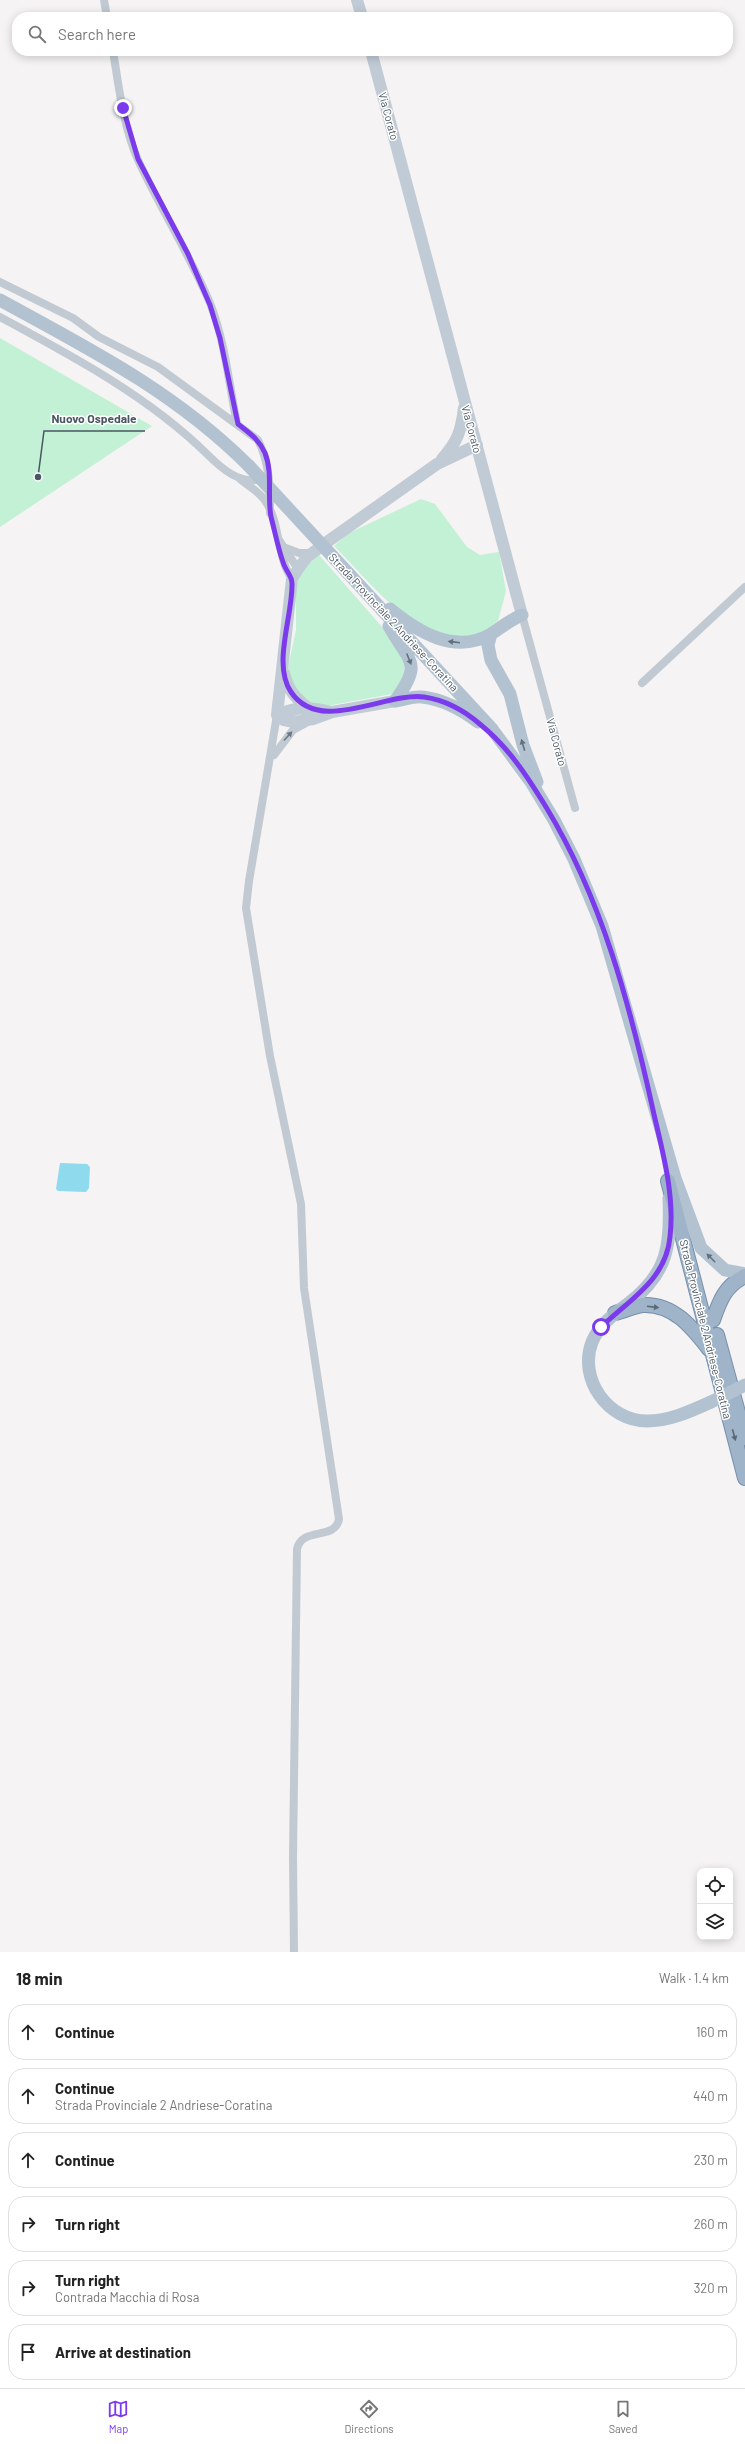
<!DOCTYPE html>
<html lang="en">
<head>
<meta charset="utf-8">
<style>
	body { margin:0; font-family:Barlow,sans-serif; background:#f2f2f2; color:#222 }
	.controls { position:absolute; right:12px; bottom:12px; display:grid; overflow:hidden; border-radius:8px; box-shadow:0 2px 10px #0003 }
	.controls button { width:36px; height:36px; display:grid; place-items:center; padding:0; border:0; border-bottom:1px solid #e0e0e0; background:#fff; color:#222; font:20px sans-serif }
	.stop { position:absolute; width:12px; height:12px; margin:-9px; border:3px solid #7c3aed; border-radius:50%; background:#fff }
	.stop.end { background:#7c3aed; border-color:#fff; box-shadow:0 1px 4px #0008 }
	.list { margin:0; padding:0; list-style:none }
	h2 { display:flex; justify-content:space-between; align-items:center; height:52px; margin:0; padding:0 16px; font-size:17px }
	h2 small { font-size:13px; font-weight:400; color:#767676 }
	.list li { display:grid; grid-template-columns:26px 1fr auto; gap:12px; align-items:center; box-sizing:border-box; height:56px; margin:0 8px 8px; padding:0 8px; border:1px solid #e0e0e0; border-radius:16px }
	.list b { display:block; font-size:15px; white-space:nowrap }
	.list p { margin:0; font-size:13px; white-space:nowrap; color:#767676 }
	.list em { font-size:13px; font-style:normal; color:#767676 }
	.icon { flex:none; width:22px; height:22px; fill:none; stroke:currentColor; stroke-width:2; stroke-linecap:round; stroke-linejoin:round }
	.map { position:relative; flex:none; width:745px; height:1952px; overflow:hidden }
	.search { position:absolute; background:#fff; box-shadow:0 2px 10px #0003; left:12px; right:12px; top:12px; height:44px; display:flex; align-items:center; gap:10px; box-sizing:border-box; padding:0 14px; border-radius:16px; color:#767676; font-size:15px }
	.sheet { height:436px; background:#fff }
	nav { display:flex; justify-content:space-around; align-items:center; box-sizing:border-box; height:56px; border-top:1px solid #e0e0e0; background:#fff; font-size:11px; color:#767676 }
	nav a { display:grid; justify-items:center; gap:2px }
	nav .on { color:#7c3aed }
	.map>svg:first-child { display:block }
</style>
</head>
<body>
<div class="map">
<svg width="745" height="1952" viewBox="0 0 745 1952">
	<rect width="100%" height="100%" fill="#f5f3f3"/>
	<path fill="#c3f1d5" d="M 0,338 L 152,426 L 0,527 Z
		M 421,499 L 435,504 L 467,547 L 480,555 L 499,552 L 506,591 L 498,621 C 490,626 476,639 467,640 C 417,644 367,579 334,546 L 349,533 Z
		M 319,555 L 404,652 L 405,683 L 392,694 L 321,707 L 309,705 L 292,690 L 288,667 L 296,630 L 296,586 L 304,567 Z"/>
	<path fill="#90daee" d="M 60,1163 L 87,1164 L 90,1167 L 89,1188 L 86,1192 L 58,1191 L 56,1189 Z"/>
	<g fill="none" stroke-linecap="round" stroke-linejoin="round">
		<defs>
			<path id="trunk" d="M 668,1181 L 745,1478
				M 615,1313 C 624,1311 634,1306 642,1305 C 673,1303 692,1327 709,1349
				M 713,1320 C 720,1300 725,1286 745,1276
				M 717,1335 L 745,1438"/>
		</defs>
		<use href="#trunk" stroke="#7690ad" stroke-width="16"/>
		<path stroke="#c1cad2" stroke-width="8" d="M 104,0 L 107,17
			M 113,51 C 119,87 123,126 138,160 C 160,208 189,253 210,303 C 225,341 229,384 237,424
			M 0,282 L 73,318 L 99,337 L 158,367 L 258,440 C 270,464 270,487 270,513
			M 0,317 C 72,356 148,396 207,454 C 222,469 240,485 262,479
			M 240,479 C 247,485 258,491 264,499 C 281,522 276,556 292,579
			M 279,540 L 298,569
			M 286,548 L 299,553 L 312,553
			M 522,615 L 575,808
			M 642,683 L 745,587
			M 277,715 L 249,881 L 246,908 L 270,1056 L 301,1204 L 304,1288 L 339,1519 C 335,1541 302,1526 297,1549 L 293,1857 L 294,1952
			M 274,755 L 293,730 L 306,723"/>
		<path stroke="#c1cbd6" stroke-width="12" d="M 357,0 L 362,17
			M 371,51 L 522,615
			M 442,459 C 458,441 461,431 464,408
			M 284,673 C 288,689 294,697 307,707
			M 277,715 L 292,579 L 298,569 L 307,557 L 327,542 L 437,464 L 477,445
			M 277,715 L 284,720 L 294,722 L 313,719 L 332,712 L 395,701
			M 277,715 C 297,706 311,707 332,712"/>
		<path stroke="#b3c2d1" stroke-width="13" d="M 0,300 C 90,349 175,392 249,466
			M 348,573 L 492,729 L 531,782 L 554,820 L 574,859 L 602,926 L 675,1178 L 701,1248 L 725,1270 L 745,1274
			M 390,609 C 418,632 455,655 491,634 C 502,627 510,620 522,615
			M 389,626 C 409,663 424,661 395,701
			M 491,634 L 488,645 L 491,660 L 510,694 L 523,745 L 537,782
			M 395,701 C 403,700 414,696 422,697 C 442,699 463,710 478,722
			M 669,1199 C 671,1245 668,1273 629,1303 C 614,1314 599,1325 592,1342 C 578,1379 608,1421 647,1421 C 670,1421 691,1411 711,1402"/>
		<use href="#trunk" stroke="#9fb4c9" stroke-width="14"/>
		<path stroke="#b3c2d1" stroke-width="13" d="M 249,466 L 348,573
			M 711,1402 L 745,1385"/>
	</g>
	<defs><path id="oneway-solid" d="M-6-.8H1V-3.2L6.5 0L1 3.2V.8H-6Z"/></defs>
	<g fill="#64717d">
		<use href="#oneway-solid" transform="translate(454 642) rotate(-173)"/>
		<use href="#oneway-solid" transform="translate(409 659) rotate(68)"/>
		<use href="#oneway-solid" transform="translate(523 745) rotate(-106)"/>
		<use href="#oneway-solid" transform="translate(711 1258) rotate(-135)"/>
	</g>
	<use fill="#6e7983" href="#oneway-solid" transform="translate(288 736) rotate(-48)"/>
	<g fill="#5b6976">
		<use href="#oneway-solid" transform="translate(653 1307) rotate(7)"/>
		<use href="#oneway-solid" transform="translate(734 1435) rotate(75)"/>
	</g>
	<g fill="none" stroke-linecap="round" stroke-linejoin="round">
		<path stroke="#7c3aed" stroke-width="5" d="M 123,108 L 138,159 L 188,254 L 210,305 L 220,338 L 238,424 C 249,433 259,439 265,453 C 273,473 267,496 271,517 C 275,532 278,548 283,562 C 285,570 292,576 292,583 C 293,616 272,664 291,692 C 320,735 385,692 424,697 C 445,700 465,711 481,725 C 509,748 527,776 546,807 C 602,899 630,1005 653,1110 C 662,1150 675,1194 670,1237 C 666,1280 629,1300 601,1327"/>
	</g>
	<g text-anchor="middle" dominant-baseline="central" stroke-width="3" stroke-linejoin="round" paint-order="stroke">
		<g font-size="11" fill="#4a5661" stroke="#fff">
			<text transform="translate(389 116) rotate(75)">Via Corato</text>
			<text transform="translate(472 429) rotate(75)">Via Corato</text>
			<text transform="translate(394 622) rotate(47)">Strada Provinciale 2 Andriese-Coratina</text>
			<text transform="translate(557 742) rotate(75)">Via Corato</text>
			<text transform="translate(706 1329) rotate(76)">Strada Provinciale 2 Andriese-Coratina</text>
		</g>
	</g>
	<path fill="none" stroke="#4a5661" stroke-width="1.5" d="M38 477L44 431H145"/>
	<circle fill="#4a5661" stroke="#fff" stroke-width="1.5" cx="38" cy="477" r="4"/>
	<g font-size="12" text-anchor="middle" font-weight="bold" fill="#4a5661" stroke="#fff" stroke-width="3" stroke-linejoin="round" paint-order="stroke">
		<text x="94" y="423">Nuovo Ospedale</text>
	</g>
</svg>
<div class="controls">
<button><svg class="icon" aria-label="locate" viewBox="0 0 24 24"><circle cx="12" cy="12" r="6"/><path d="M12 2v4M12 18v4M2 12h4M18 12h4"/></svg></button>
<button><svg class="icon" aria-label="layers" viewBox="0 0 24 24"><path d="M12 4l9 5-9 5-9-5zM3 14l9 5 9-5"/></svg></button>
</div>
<div class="stop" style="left:601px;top:1327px"></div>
<div class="stop end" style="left:123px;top:108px"></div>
<div class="search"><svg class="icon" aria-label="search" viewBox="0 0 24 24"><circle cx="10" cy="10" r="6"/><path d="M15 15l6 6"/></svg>Search here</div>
</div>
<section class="sheet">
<h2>18 min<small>Walk · 1.4 km</small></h2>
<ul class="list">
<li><svg class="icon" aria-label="ahead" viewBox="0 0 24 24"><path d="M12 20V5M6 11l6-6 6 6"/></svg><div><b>Continue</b></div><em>160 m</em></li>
<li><svg class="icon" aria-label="ahead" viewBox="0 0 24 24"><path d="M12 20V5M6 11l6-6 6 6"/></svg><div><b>Continue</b><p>Strada Provinciale 2 Andriese-Coratina</p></div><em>440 m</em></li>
<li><svg class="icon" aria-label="ahead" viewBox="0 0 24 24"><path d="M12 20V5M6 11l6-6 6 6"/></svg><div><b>Continue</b></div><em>230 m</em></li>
<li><svg class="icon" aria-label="right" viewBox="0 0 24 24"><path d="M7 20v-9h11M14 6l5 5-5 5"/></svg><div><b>Turn right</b></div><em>260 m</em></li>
<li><svg class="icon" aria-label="right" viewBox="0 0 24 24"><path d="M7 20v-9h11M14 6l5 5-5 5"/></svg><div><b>Turn right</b><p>Contrada Macchia di Rosa</p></div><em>320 m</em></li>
<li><svg class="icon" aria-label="arrive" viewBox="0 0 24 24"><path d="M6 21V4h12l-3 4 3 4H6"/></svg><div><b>Arrive at destination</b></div></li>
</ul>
</section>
<nav>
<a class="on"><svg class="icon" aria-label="map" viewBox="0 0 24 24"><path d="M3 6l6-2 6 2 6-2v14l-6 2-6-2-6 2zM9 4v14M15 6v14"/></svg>Map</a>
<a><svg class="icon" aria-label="directions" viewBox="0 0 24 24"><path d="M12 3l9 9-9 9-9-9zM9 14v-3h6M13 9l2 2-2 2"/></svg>Directions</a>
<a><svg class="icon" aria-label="saved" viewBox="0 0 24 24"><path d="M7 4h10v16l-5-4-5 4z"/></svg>Saved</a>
</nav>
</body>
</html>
